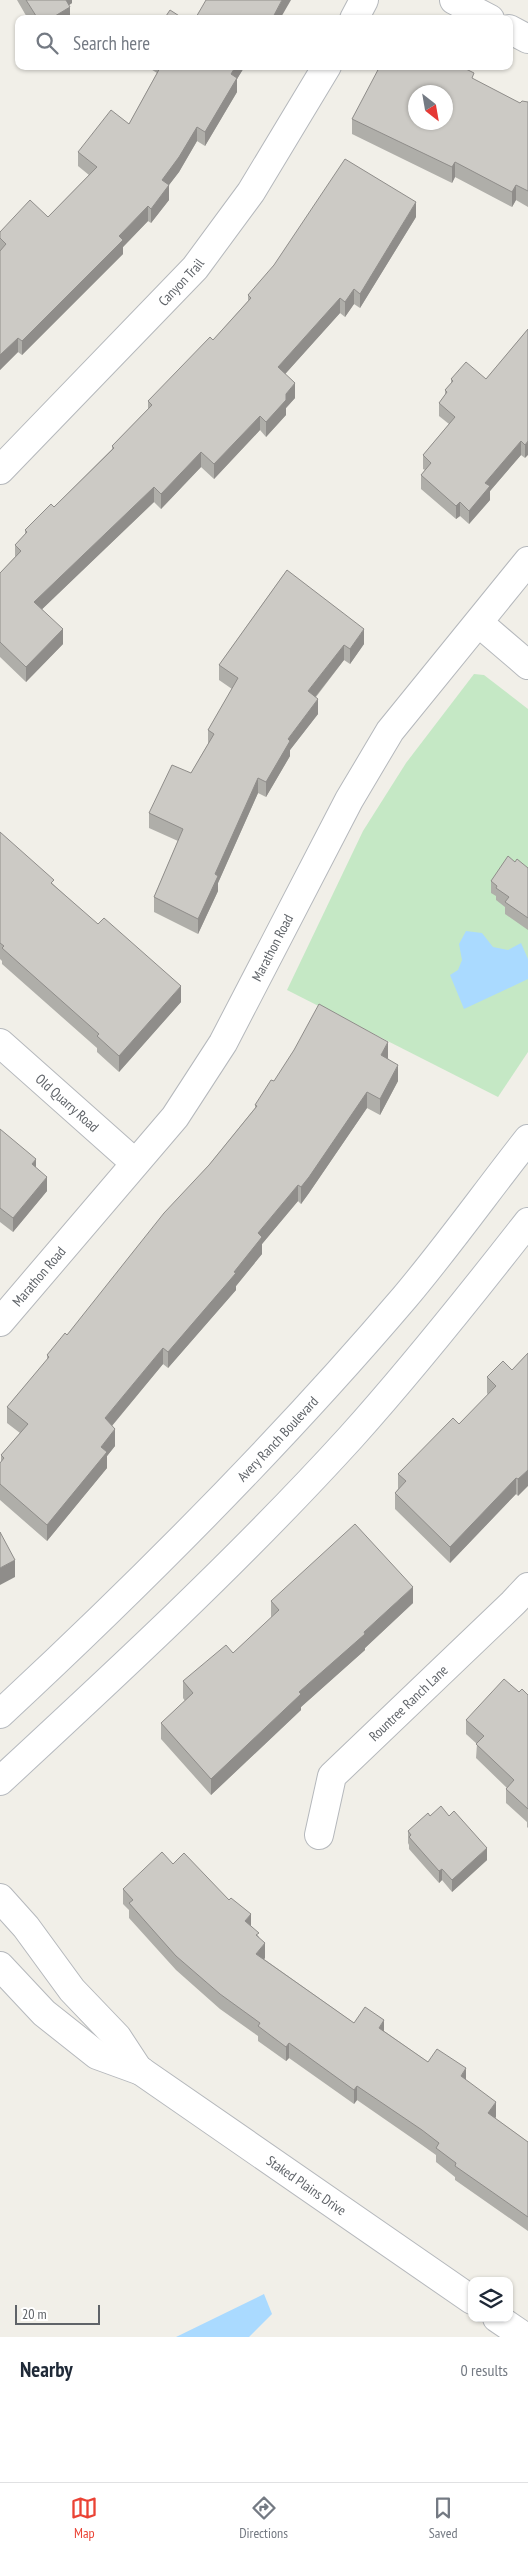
<!DOCTYPE html>
<html lang="en">
<head>
<meta charset="utf-8">
<style>
	body { margin:0; font-family:"PT Sans Narrow",sans-serif; background:#f6f6f7; color:#1f2937 }
	.controls { position:absolute; right:15px; bottom:15px; display:grid; overflow:hidden; border-radius:10px; box-shadow:0 1px 4px #0004 }
	.controls button { width:45px; height:45px; display:grid; place-items:center; padding:0; border:0; border-bottom:1px solid #e0e1e3; background:#fff; color:#1f2937; font:25px sans-serif }
	.compass { position:absolute; left:408px; top:85px; width:45px; height:45px; border-radius:50%; background:#fff; box-shadow:0 1px 4px #0004; rotate:149deg }
	.scale { position:absolute; left:15px; bottom:12px; width:85px; box-sizing:border-box; padding-left:5px; border:2px solid #5f6368; border-top:0; font-size:14px; line-height:18px; white-space:nowrap; color:#5f6368; -webkit-text-stroke:4px #fff; paint-order:stroke }
	.list { margin:0; padding:0; list-style:none }
	h2 { display:flex; justify-content:space-between; align-items:center; height:65px; margin:0; padding:0 20px; font-size:21px }
	h2 small { font-size:16px; font-weight:400; color:#747a83 }
	.icon { flex:none; width:28px; height:28px; fill:none; stroke:currentColor; stroke-width:2; stroke-linecap:round; stroke-linejoin:round }
	.map { position:relative; flex:none; width:528px; height:2337px; overflow:hidden }
	.search { position:absolute; background:#fff; box-shadow:0 1px 4px #0004; left:15px; right:15px; top:15px; height:55px; display:flex; align-items:center; gap:12px; box-sizing:border-box; padding:0 18px; border-radius:10px; color:#747a83; font-size:19px }
	.sheet { height:145px; background:#fff }
	nav { display:flex; justify-content:space-around; align-items:center; box-sizing:border-box; height:70px; border-top:1px solid #e0e1e3; background:#fff; font-size:14px; color:#747a83 }
	nav a { display:grid; justify-items:center; gap:2px }
	nav .on { color:#ea4335 }
	.map>svg:first-child { display:block }
</style>
</head>
<body>
<div class="map">
<svg width="528" height="2337" viewBox="0 0 528 2337">
	<rect width="100%" height="100%" fill="#f1efe8"/>
	<path fill="#c5e8c5" d="M 474,674 L 484,675 L 528,709 L 528,1052 L 498,1097 L 287,990 L 363,831 L 406,763 Z"/>
	<path fill="#aadaff" d="M 466,931 L 482,933 L 493,947 L 508,950 L 521,943 L 528,959 L 528,979 L 464,1009 L 450,975 L 458,970 L 462,960 L 459,944 Z
		M 264,2294 L 272,2314 L 249,2337 L 176,2337 Z"/>
	<g fill="none" stroke-linecap="round" stroke-linejoin="round">
		<defs>
			<g id="street">
				<path d="M 454,0 L 490,19"/>
				<path d="M 354,19 L 364,0"/>
				<path d="M 509,29 L 528,39"/>
				<path id="s1" d="M 0,470 L 195,268 L 251,192 L 327,66"/>
				<path d="M 479,623 L 528,665"/>
				<path id="s2" d="M 0,1043 L 135,1163"/>
				<path id="s3" d="M 0,1322 L 175,1117 L 223,1043 L 349,800 L 390,731 L 528,561"/>
				<path id="s4" d="M 319,1835 L 332,1776 L 513,1603 L 528,1587"/>
				<path id="s5" d="M 0,1898 L 26,1927 L 72,1990 L 117,2037 L 138,2069 L 472,2300"/>
				<path d="M 0,1966 L 44,2013 L 97,2055 L 141,2071"/>
				<path d="M 497,2318 L 525,2337"/>
			</g>
			<g id="secondary">
				<path id="s6" d="M 0,1714 C 142,1582 279,1445 405,1297 C 448,1246 487,1191 528,1139"/>
				<path d="M 0,1781 C 120,1670 241,1558 351,1437 C 413,1368 471,1295 528,1222"/>
			</g>
		</defs>
		<use href="#street" stroke="#b5b8bc" stroke-width="30"/>
		<use href="#secondary" stroke="#b6babf" stroke-width="30"/>
		<use href="#street" stroke="#fff" stroke-width="28"/>
		<use href="#secondary" stroke="#fff" stroke-width="28"/>
	</g>
	<path fill="#afaea9" d="M 17,0 L 72,0 L 72,3 L 69,5 L 70,19 L 28,19 Z
		M 146,66 L 245,66 L 237,79 L 237,92 L 205,146 L 197,141 L 179,172 L 169,185 L 169,200 L 151,223 L 148,221 L 123,247 L 123,254 L 22,355 L 18,352 L 0,370 L 0,232 L 48,217 L 89,175 L 78,166 L 78,152 L 129,124 L 157,73 Z
		M 474,80 L 520,103 L 528,102 L 528,207 L 516,200 L 512,207 L 455,177 L 452,183 L 352,134 L 352,119 Z
		M 416,217 L 360,308 L 354,304 L 345,317 L 340,313 L 285,374 L 295,398 L 286,408 L 286,415 L 266,437 L 260,430 L 214,479 L 201,467 L 161,509 L 154,502 L 42,609 L 63,644 L 26,682 L 0,657 L 0,573 L 15,557 L 15,545 L 25,535 L 25,530 L 54,507 L 112,449 L 112,446 L 148,409 L 148,401 L 213,340 L 248,301 L 248,295 Z
		M 528,329 L 525,458 L 521,455 L 490,491 L 490,500 L 469,524 L 460,516 L 456,519 L 421,489 L 421,475 L 425,470 L 423,469 L 423,455 L 449,424 L 439,416 L 439,403 L 445,395 L 445,390 L 451,383 L 451,379 L 486,379 Z
		M 287,570 L 364,644 L 350,664 L 344,660 L 316,697 L 318,714 L 290,750 L 290,756 L 266,797 L 258,793 L 218,883 L 218,891 L 198,934 L 154,912 L 154,897 L 178,841 L 149,828 L 149,813 L 191,773 L 208,744 L 208,730 L 232,689 L 219,680 L 219,665 Z
		M 0,832 L 54,885 L 181,1002 L 119,1072 L 97,1052 L 97,1048 L 2,964 L 2,961 L 0,959 Z
		M 515,862 L 528,868 L 528,930 L 505,914 L 505,907 L 496,900 L 496,896 L 491,893 L 491,881 Z
		M 388,1058 L 398,1081 L 380,1115 L 367,1108 L 309,1193 L 301,1204 L 298,1201 L 262,1244 L 262,1254 L 236,1286 L 236,1290 L 168,1368 L 163,1364 L 112,1426 L 115,1446 L 107,1456 L 107,1468 L 47,1541 L 0,1500 L 0,1463 L 1,1462 L 1,1455 L 20,1433 L 7,1423 L 7,1407 L 47,1360 L 47,1355 L 67,1335 L 209,1165 L 255,1108 L 255,1105 L 274,1081 Z
		M 0,1129 L 36,1168 L 47,1191 L 13,1232 L 0,1222 Z
		M 528,1353 L 518,1496 L 516,1494 L 450,1563 L 395,1509 L 395,1493 L 398,1489 L 398,1474 L 459,1424 L 488,1395 L 487,1393 L 487,1377 L 512,1370 Z
		M 271,1601 L 413,1603 L 365,1648 L 365,1650 L 301,1707 L 301,1710 L 211,1795 L 161,1739 L 161,1723 L 185,1701 L 183,1698 L 183,1681 L 233,1653 L 271,1618 Z
		M 519,1692 L 528,1695 L 528,1828 L 527,1827 L 527,1822 L 506,1803 L 506,1789 L 507,1788 L 476,1758 L 477,1744 L 466,1734 L 466,1720 Z
		M 430,1816 L 487,1860 L 452,1892 L 442,1880 L 439,1883 L 409,1849 L 409,1845 L 408,1843 L 408,1831 Z
		M 173,1864 L 251,1926 L 259,1937 L 265,1958 L 264,1959 L 354,2023 L 384,2031 L 428,2062 L 466,2080 L 496,2117 L 495,2118 L 528,2142 L 528,2231 L 455,2180 L 455,2177 L 436,2162 L 436,2155 L 422,2145 L 357,2100 L 354,2104 L 289,2058 L 286,2061 L 258,2041 L 258,2036 L 220,2009 L 176,1970 L 129,1918 L 129,1910 L 123,1904 L 123,1889 Z"/>
	<path fill="#8f8d8a" d="M 62,0 L 72,0 L 72,3 L 62,10 Z
		M 282,0 L 291,0 L 280,19 L 272,19 Z
		M 70,7 L 70,19 L 50,19 Z
		M 236,66 L 245,66 L 237,79 L 237,92 L 205,146 L 205,132 L 231,74 Z
		M 197,127 L 197,141 L 179,172 L 162,194 L 162,180 Z
		M 455,162 L 455,177 L 452,183 L 452,167 Z
		M 169,185 L 169,200 L 151,223 L 151,209 Z
		M 516,185 L 516,200 L 512,207 L 512,192 Z
		M 416,202 L 416,217 L 360,308 L 360,294 Z
		M 148,206 L 148,221 L 123,247 L 123,254 L 22,355 L 22,341 L 119,236 Z
		M 354,289 L 354,304 L 345,317 L 345,302 Z
		M 340,298 L 340,313 L 278,382 L 278,367 Z
		M 18,338 L 18,352 L 0,370 L 0,355 Z
		M 295,383 L 295,398 L 286,408 L 286,415 L 266,437 L 266,422 L 286,394 Z
		M 260,416 L 260,430 L 214,479 L 214,464 Z
		M 521,441 L 521,455 L 490,491 L 490,500 L 469,524 L 469,511 L 485,483 Z
		M 528,441 L 528,455 L 525,458 L 525,445 Z
		M 201,452 L 201,467 L 161,509 L 161,494 Z
		M 154,487 L 154,502 L 34,617 L 34,602 Z
		M 460,502 L 460,516 L 456,519 L 456,506 Z
		M 63,629 L 63,644 L 26,682 L 26,667 Z
		M 364,629 L 364,644 L 350,664 L 350,649 Z
		M 344,645 L 344,660 L 308,706 L 308,691 Z
		M 318,699 L 318,714 L 290,750 L 290,756 L 266,797 L 266,782 L 288,739 Z
		M 258,778 L 258,793 L 218,883 L 218,891 L 198,934 L 198,919 L 215,874 Z
		M 181,986 L 181,1002 L 119,1072 L 119,1056 Z
		M 388,1042 L 388,1058 L 381,1071 L 381,1055 Z
		M 398,1065 L 398,1081 L 380,1115 L 380,1099 Z
		M 367,1092 L 367,1108 L 309,1193 L 301,1204 L 301,1187 Z
		M 36,1159 L 36,1173 L 32,1164 Z
		M 47,1177 L 47,1191 L 13,1232 L 13,1218 Z
		M 298,1185 L 298,1201 L 262,1244 L 262,1254 L 236,1286 L 236,1290 L 168,1368 L 168,1352 L 234,1272 L 258,1233 Z
		M 163,1348 L 163,1364 L 105,1434 L 105,1418 Z
		M 115,1429 L 115,1446 L 107,1456 L 107,1468 L 47,1541 L 47,1525 L 101,1447 Z
		M 528,1470 L 528,1486 L 518,1496 L 518,1479 Z
		M 516,1478 L 516,1494 L 450,1563 L 450,1547 Z
		M 15,1560 L 15,1577 L 0,1585 L 0,1568 Z
		M 413,1587 L 413,1603 L 365,1648 L 365,1650 L 301,1707 L 301,1710 L 211,1795 L 211,1779 L 299,1692 Z
		M 487,1848 L 487,1860 L 452,1892 L 452,1880 Z
		M 442,1869 L 442,1880 L 439,1883 L 439,1871 Z
		M 251,1914 L 251,1929 L 245,1921 Z
		M 265,1943 L 265,1958 L 256,1968 L 256,1954 Z
		M 384,2020 L 384,2035 L 379,2028 Z
		M 289,2043 L 289,2058 L 286,2061 L 286,2047 Z
		M 466,2068 L 466,2083 L 461,2076 Z
		M 357,2086 L 357,2100 L 354,2104 L 354,2090 Z
		M 496,2102 L 496,2117 L 488,2128 L 488,2113 Z"/>
	<path fill="#cccac5" stroke="#8f8d8a" fill-rule="evenodd" d="M 26,0 L 66,0 L 70,7 L 50,19 L 38,19 Z
		M 206,0 L 282,0 L 272,19 L 195,19 Z
		M 170,10 L 184,19 L 164,19 Z
		M 161,66 L 236,66 L 231,74 L 237,78 L 205,132 L 197,127 L 179,157 L 162,180 L 169,185 L 151,209 L 148,206 L 119,236 L 123,240 L 22,341 L 18,338 L 0,355 L 0,251 L 6,244 L 0,238 L 0,232 L 30,200 L 48,217 L 97,167 L 78,152 L 111,110 L 129,124 Z
		M 380,66 L 460,66 L 474,73 L 472,78 L 520,103 L 522,101 L 528,102 L 528,191 L 516,185 L 512,192 L 455,162 L 452,167 L 352,119 ZM 416,92 L 446,92 L 446,122 L 416,122 Z
		M 345,159 L 416,202 L 360,294 L 354,289 L 345,302 L 340,298 L 278,367 L 295,383 L 286,394 L 286,400 L 266,422 L 260,416 L 214,464 L 201,452 L 161,494 L 154,487 L 34,602 L 63,629 L 26,667 L 0,642 L 0,573 L 21,551 L 15,545 L 27,532 L 25,530 L 51,504 L 54,507 L 114,448 L 112,446 L 152,405 L 148,401 L 210,337 L 213,340 L 251,298 L 248,295 L 274,265 Z
		M 528,329 L 528,441 L 525,445 L 521,441 L 485,483 L 490,486 L 469,511 L 460,502 L 456,506 L 421,475 L 431,463 L 423,455 L 455,417 L 439,403 L 447,392 L 445,390 L 453,381 L 451,379 L 466,362 L 486,379 Z
		M 287,570 L 364,629 L 350,649 L 344,645 L 308,691 L 318,699 L 288,739 L 290,741 L 266,782 L 258,778 L 215,874 L 218,876 L 198,919 L 154,897 L 183,829 L 149,813 L 172,765 L 191,773 L 214,734 L 208,730 L 238,678 L 219,665 Z
		M 0,832 L 54,880 L 51,883 L 98,924 L 104,918 L 181,986 L 119,1056 L 97,1036 L 99,1034 L 2,948 L 4,946 L 0,943 Z
		M 508,856 L 515,862 L 517,859 L 528,868 L 528,918 L 505,902 L 509,897 L 496,888 L 497,886 L 491,881 Z
		M 319,1004 L 388,1042 L 381,1055 L 398,1065 L 380,1099 L 367,1092 L 309,1177 L 301,1187 L 298,1185 L 258,1233 L 262,1237 L 234,1272 L 236,1273 L 168,1352 L 163,1348 L 105,1418 L 115,1429 L 101,1447 L 107,1452 L 47,1525 L 0,1484 L 0,1463 L 4,1458 L 1,1455 L 28,1424 L 7,1407 L 49,1357 L 47,1355 L 65,1333 L 67,1335 L 164,1213 L 209,1165 L 257,1106 L 255,1105 L 271,1080 L 274,1081 L 294,1050 Z
		M 0,1129 L 36,1159 L 32,1164 L 47,1177 L 13,1218 L 0,1208 Z
		M 528,1353 L 528,1470 L 518,1479 L 516,1478 L 450,1547 L 395,1493 L 406,1481 L 398,1474 L 453,1418 L 459,1424 L 496,1386 L 487,1377 L 503,1361 L 512,1370 Z
		M 355,1524 L 413,1587 L 364,1632 L 365,1634 L 299,1692 L 301,1694 L 211,1779 L 161,1723 L 193,1693 L 183,1681 L 226,1645 L 233,1653 L 279,1610 L 271,1601 Z
		M 0,1532 L 15,1560 L 0,1568 Z
		M 504,1679 L 519,1692 L 522,1689 L 528,1695 L 528,1809 L 506,1789 L 514,1780 L 476,1744 L 484,1736 L 466,1720 Z
		M 441,1806 L 449,1816 L 454,1811 L 487,1848 L 452,1880 L 442,1869 L 439,1871 L 409,1837 L 411,1835 L 408,1831 L 428,1813 L 430,1816 Z
		M 162,1852 L 173,1864 L 184,1853 L 229,1900 L 231,1898 L 251,1914 L 245,1921 L 259,1933 L 256,1935 L 265,1943 L 256,1954 L 354,2023 L 365,2007 L 384,2020 L 379,2028 L 428,2062 L 437,2049 L 466,2068 L 461,2076 L 496,2102 L 488,2113 L 528,2142 L 528,2217 L 455,2166 L 456,2163 L 436,2148 L 439,2143 L 422,2130 L 357,2086 L 354,2090 L 289,2043 L 286,2047 L 258,2026 L 260,2023 L 220,1994 L 176,1956 L 129,1903 L 133,1900 L 123,1889 Z"/>
	<g text-anchor="middle" dominant-baseline="central" stroke-width="5" stroke-linejoin="round" paint-order="stroke">
		<g font-size="14" fill="#5f6368" stroke="#fff">
			<text stroke="none"><textPath href="#s1" startOffset="261">Canyon Trail</textPath></text>
			<text stroke="none"><textPath href="#s3" startOffset="465">Marathon Road</textPath></text>
			<text stroke="none"><textPath href="#s2" startOffset="90">Old Quarry Road</textPath></text>
			<text stroke="none"><textPath href="#s3" startOffset="60">Marathon Road</textPath></text>
			<text stroke="none"><textPath href="#s6" startOffset="391">Avery Ranch Boulevard</textPath></text>
			<text stroke="none"><textPath href="#s4" startOffset="166">Rountree Ranch Lane</textPath></text>
			<text stroke="none"><textPath href="#s5" startOffset="425">Staked Plains Drive</textPath></text>
		</g>
	</g>
</svg>
<div class="controls">
<button><svg class="icon" aria-label="layers" viewBox="0 0 24 24"><path d="M12 4l9 5-9 5-9-5zM3 14l9 5 9-5"/></svg></button>
</div>
<svg class="compass" viewBox="-18 -18 36 36"><path d="M0-13l5 13h-10z" fill="#e53935"/><path d="M0 13l5-13h-10z" fill="#747a83"/></svg>
<div class="scale">20 m</div>
<div class="search"><svg class="icon" aria-label="search" viewBox="0 0 24 24"><circle cx="10" cy="10" r="6"/><path d="M15 15l6 6"/></svg>Search here</div>
</div>
<section class="sheet">
<h2>Nearby<small>0 results</small></h2>
<ul class="list">
</ul>
</section>
<nav>
<a class="on"><svg class="icon" aria-label="map" viewBox="0 0 24 24"><path d="M3 6l6-2 6 2 6-2v14l-6 2-6-2-6 2zM9 4v14M15 6v14"/></svg>Map</a>
<a><svg class="icon" aria-label="directions" viewBox="0 0 24 24"><path d="M12 3l9 9-9 9-9-9zM9 14v-3h6M13 9l2 2-2 2"/></svg>Directions</a>
<a><svg class="icon" aria-label="saved" viewBox="0 0 24 24"><path d="M7 4h10v16l-5-4-5 4z"/></svg>Saved</a>
</nav>
</body>
</html>
